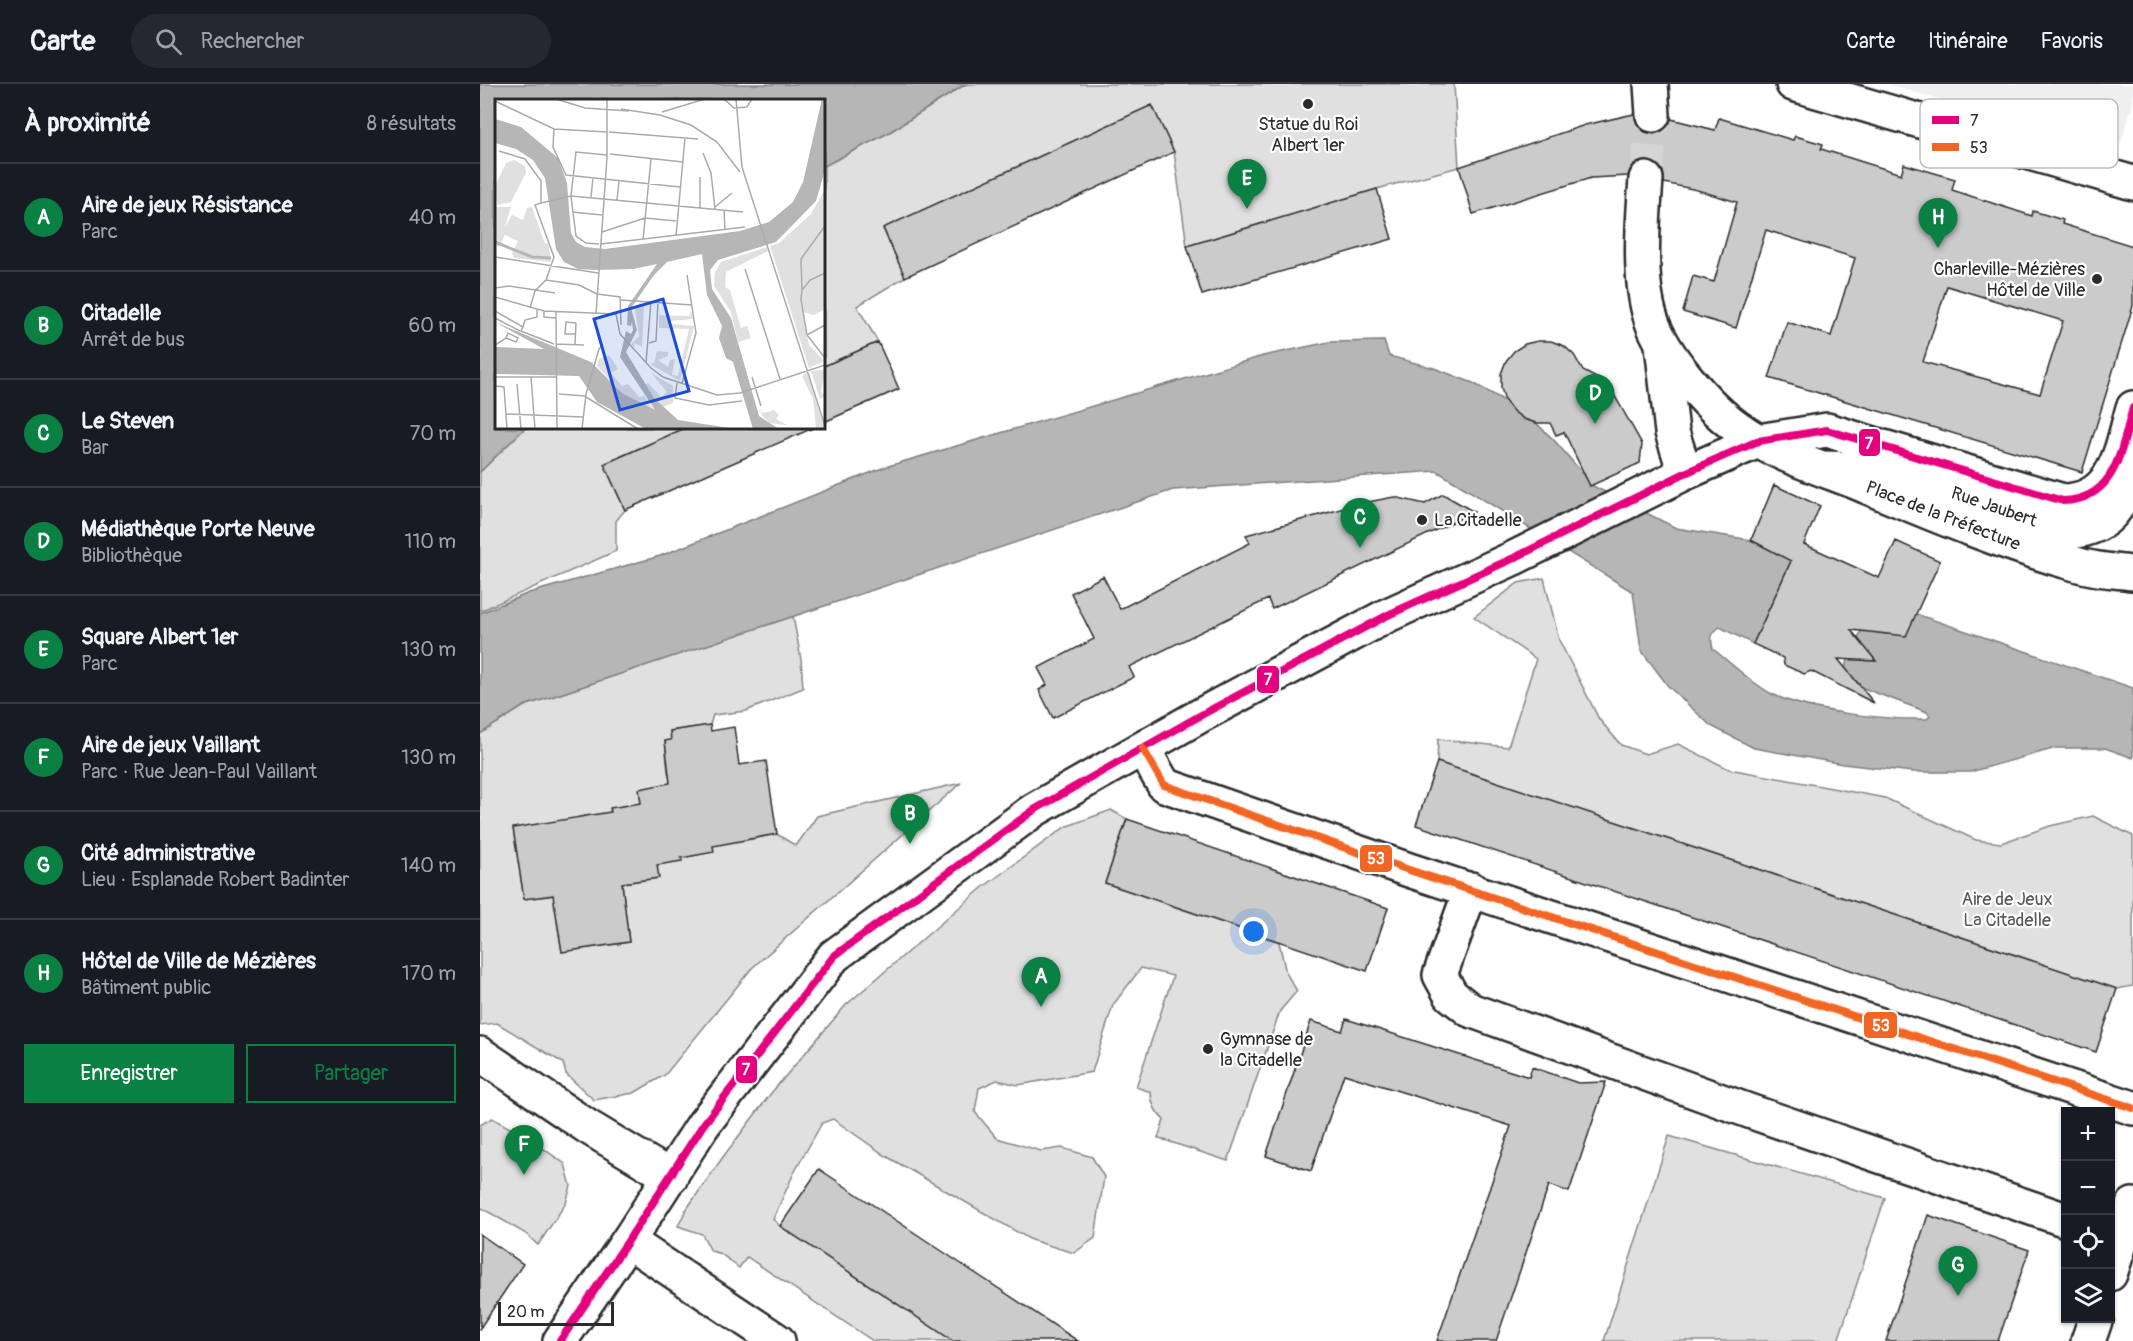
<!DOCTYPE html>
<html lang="fr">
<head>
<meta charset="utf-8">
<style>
	body { margin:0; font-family:Pangolin,sans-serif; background:#242831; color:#f1f3f6 }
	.controls { position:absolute; right:18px; bottom:18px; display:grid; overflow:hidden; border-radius:0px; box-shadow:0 2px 4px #0004 }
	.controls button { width:54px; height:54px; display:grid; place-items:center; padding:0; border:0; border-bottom:2px solid #363941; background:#171b24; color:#f1f3f6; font:30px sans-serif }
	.scale { position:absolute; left:18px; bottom:15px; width:116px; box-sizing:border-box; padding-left:6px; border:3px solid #2b2b2b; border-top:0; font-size:16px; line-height:21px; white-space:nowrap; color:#2b2b2b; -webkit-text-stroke:4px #fff; paint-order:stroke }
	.you { position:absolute; left:774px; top:848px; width:21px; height:21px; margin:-15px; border:4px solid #fff; border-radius:50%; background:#1a73e8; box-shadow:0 0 0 9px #1a73e833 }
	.badge { display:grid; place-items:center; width:39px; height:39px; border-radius:50%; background:#0b8043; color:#fff; font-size:20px; font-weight:700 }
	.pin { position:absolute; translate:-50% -50px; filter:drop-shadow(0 2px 3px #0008) }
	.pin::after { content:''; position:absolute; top:32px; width:21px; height:18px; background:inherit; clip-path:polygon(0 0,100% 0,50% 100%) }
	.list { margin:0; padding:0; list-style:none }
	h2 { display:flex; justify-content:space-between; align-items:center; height:78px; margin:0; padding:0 24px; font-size:26px }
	h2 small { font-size:20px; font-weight:400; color:#9ea1a6 }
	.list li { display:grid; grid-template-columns:39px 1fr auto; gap:18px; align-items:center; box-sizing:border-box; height:108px; padding:0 24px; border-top:2px solid #363941 }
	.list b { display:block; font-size:22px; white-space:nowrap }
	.list p { margin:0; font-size:20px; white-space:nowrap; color:#9ea1a6 }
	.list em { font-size:20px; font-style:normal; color:#9ea1a6 }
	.actions { display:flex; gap:12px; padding:18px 24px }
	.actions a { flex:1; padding:14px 0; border:2px solid #0b8043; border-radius:0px; text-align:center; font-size:21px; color:#0b8043 }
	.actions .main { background:#0b8043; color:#fff }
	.icon { flex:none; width:33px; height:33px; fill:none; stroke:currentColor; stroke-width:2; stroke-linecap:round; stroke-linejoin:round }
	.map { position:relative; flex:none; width:1653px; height:1257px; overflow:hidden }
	header { display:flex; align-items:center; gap:36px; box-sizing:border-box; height:84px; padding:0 30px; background:#171b24; border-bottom:2px solid #363941 }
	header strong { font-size:28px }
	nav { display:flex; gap:33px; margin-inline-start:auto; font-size:21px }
	.search { width:420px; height:54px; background:#242831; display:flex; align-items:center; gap:15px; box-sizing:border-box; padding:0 21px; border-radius:33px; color:#9ea1a6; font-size:22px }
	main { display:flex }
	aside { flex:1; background:#171b24 }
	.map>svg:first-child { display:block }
</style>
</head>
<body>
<header>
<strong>Carte</strong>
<div class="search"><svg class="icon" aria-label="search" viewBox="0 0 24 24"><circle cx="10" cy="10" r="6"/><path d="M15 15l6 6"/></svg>Rechercher</div>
<nav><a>Carte</a><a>Itinéraire</a><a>Favoris</a></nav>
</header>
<main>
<aside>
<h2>À proximité<small>8 résultats</small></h2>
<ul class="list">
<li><span class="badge">A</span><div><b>Aire de jeux Résistance</b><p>Parc</p></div><em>40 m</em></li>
<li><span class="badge">B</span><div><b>Citadelle</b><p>Arrêt de bus</p></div><em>60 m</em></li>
<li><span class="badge">C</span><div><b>Le Steven</b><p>Bar</p></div><em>70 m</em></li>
<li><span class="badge">D</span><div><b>Médiathèque Porte Neuve</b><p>Bibliothèque</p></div><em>110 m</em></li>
<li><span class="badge">E</span><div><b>Square Albert 1er</b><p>Parc</p></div><em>130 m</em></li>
<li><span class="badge">F</span><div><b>Aire de jeux Vaillant</b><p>Parc · Rue Jean-Paul Vaillant</p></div><em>130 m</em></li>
<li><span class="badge">G</span><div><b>Cité administrative</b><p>Lieu · Esplanade Robert Badinter</p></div><em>140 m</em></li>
<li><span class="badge">H</span><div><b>Hôtel de Ville de Mézières</b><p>Bâtiment public</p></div><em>170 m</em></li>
</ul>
<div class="actions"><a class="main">Enregistrer</a><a>Partager</a></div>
</aside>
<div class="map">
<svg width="1653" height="1257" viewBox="0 0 1653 1257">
	<rect width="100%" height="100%" fill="#fff"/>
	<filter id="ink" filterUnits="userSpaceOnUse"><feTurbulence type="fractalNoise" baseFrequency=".0167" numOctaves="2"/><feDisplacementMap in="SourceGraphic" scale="12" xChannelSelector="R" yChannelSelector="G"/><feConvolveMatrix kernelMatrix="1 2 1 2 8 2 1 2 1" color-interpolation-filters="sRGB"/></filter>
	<g filter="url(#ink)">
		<path fill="#efefef" d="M 1406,0 L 1653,0 L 1653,20 L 1638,67 Z"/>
		<path fill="#e0e0e0" stroke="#868686" stroke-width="1.5" d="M 486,0 L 974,0 L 979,83 L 897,105 L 707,162 L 694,68 L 672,22 L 403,144 L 425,193 L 377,222 L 398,258 L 344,282 L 344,82 L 408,49 Z
			M 45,344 L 205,344 L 124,380 L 145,426 L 136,437 L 136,467 L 0,527 L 0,388 Z
			M 1064,494 L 1079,556 L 1119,635 L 1141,661 L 1166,670 L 1198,660 L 1249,685 L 1405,714 L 1496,756 L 1521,759 L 1570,742 L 1613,732 L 1653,752 L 1653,902 L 1637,905 L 957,678 L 958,655 L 1028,663 L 1056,575 L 994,533 L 1038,499 Z
			M 313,532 L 321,575 L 323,604 L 266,627 L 233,631 L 230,641 L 190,647 L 191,656 L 185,657 L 188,689 L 197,698 L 160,705 L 161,719 L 131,724 L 131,728 L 99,733 L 99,743 L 66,739 L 33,744 L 44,815 L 79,811 L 77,838 L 82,868 L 149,858 L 142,799 L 177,781 L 202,777 L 201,774 L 233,768 L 232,754 L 266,756 L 297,750 L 316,762 L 337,732 L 481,699 L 272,884 L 185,991 L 154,1009 L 114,1016 L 86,990 L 83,979 L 17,939 L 0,941 L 0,650 L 44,622 Z
			M 631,726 L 647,735 L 625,799 L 799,858 L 806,889 L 817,907 L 800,927 L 748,1077 L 678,1054 L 684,1036 C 675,1028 671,1020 671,1008 L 656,1003 L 693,892 L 661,884 L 633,921 L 612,988 L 538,1001 L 517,996 L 499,1004 L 495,1028 L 517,1054 L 561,1067 L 582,1064 L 612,1073 L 624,1093 L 615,1154 L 594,1169 L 551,1156 L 406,1072 L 353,1035 L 342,1039 L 314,1089 L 293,1135 L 300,1142 L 473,1257 L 393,1257 L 267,1173 L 259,1184 L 241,1170 L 231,1167 L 222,1150 L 198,1142 L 206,1126 L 243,1073 L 292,1008 L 366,921 L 502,804 L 585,743 Z
			M 12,1034 L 51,1056 L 85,1080 L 91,1102 L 86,1119 L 58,1161 L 46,1150 L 0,1123 L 0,1041 Z
			M 1189,1052 L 1405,1114 L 1358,1257 L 1124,1257 Z"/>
		<path fill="#b6b6b6" stroke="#7e7e7e" stroke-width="1.5" d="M 0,0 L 486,0 L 408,49 L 344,82 L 344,16 L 16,16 L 16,344 L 45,344 L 0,388 Z
			M 904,257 L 909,272 L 954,284 L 993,299 L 1025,317 L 1033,327 L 1044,335 L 1056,339 L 1073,355 L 1105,392 L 1111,401 L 1196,444 L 1271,456 L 1311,477 L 1273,560 L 1240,543 C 1231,549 1230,554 1233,565 C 1251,579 1271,599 1292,610 C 1328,628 1406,636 1447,635 L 1450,632 L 1447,628 L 1383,604 L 1378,599 L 1361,592 L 1371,570 L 1387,577 L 1396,577 L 1391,571 L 1374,563 L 1383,543 L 1398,549 L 1407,550 L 1436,530 L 1653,604 L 1653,674 L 1625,664 L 1576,664 L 1490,688 L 1433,688 L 1363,680 L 1274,664 L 1231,642 L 1188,602 L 1161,566 L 1153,508 L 957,387 L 693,406 L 44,622 L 0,650 L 0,529 L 49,509 L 180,472 L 405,383 L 783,272 L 849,258 Z"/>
		<path fill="#cbcbcb" stroke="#2b2b2b" stroke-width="1.5" fill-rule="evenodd" d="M 672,21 L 694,68 L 425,193 L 403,144 Z
			M 1154,30 L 1158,42 L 1165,48 L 1174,50 L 1184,46 L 1189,40 L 1191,35 L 1235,46 L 1239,34 L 1313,56 L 1315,52 L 1343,60 L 1341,65 L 1421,90 L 1424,80 L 1475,95 L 1472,106 L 1552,132 L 1553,127 L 1583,136 L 1582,140 L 1653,162 L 1653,222 L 1602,388 L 1289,294 L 1307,238 L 1351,252 L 1375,174 L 1286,146 L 1256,244 L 1203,228 L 1213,192 L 1234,198 L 1257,118 L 1217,106 L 1184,99 L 1183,87 L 1176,79 L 1167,76 L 1158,78 L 1151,84 L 1148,92 L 1111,94 L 993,130 L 979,83 L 1105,41 ZM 1467,202 L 1583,237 L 1560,310 L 1443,278 Z
			M 897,105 L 912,155 L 722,211 L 707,162 Z
			M 1058,257 L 1071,257 L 1084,262 L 1094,271 L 1103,287 L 1128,300 L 1162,360 L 1160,379 L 1110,402 L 1084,348 L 1076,351 L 1070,339 L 1056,339 L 1044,335 L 1033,327 L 1025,317 L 1021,304 L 1021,290 L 1026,277 L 1034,267 L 1045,260 Z
			M 398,258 L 419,305 L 344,338 L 344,282 Z
			M 205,344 L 333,344 L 145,426 L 124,380 Z
			M 1294,401 L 1340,422 L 1324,460 L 1399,494 L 1416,457 L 1460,477 L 1426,552 L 1371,546 L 1396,577 L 1358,575 L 1394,619 L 1331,587 L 1324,590 L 1304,581 L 1303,574 L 1273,560 L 1311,477 L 1271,456 Z
			M 963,410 L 994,428 L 792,525 L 788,515 L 649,583 L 654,593 L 573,634 L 559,606 L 567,601 L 558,584 L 614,555 L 591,509 L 623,492 L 640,525 L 770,459 L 766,451 L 883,419 L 914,413 L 945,420 Z
			M 230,641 L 231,647 L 254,643 L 259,681 L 286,677 L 297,750 L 233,762 L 234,768 L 201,774 L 202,777 L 177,781 L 179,794 L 142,799 L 149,858 L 82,868 L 73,811 L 44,815 L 33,744 L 131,728 L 130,724 L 161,719 L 159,705 L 190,699 L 185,657 L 191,656 L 190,647 Z
			M 957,678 L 1637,905 L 1616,968 L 936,741 Z
			M 647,735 L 908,824 L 887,887 L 625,799 Z
			M 866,935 L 1049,993 L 1052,983 L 1098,999 L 1126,998 L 1089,1108 L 1069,1101 L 1016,1257 L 957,1257 L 1031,1042 L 864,990 L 831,1087 L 786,1072 L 831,937 L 862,947 Z
			M 339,1085 L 483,1181 L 598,1257 L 473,1257 L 300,1142 Z
			M 1448,1131 L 1549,1166 L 1518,1257 L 1406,1257 Z
			M 0,1150 L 43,1180 L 0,1244 Z"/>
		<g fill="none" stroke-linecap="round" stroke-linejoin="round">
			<path stroke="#d5d5d5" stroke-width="33" stroke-dasharray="33 16" stroke-linecap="butt" d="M 1166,95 L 1173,31"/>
			<defs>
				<path id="minor" d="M 1313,0 L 1653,99
					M 1345,384 L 1406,386 L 1591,448 C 1633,443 1642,419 1653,382
					M 663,665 L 684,701 L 929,786 L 1653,1024
					M 991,805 L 960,891 L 971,911 L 990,926 L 1269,1027 L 1586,1136
					M 0,970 L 108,1043 L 191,1093
					M 148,1157 L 298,1257
					M 1630,1190 L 1653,1121
					M 1608,1257 L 1616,1234"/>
				<path id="major" d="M 1171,0 L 1173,31
					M 1166,95 C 1163,136 1158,196 1171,235 C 1183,271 1228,323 1258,344 C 1290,368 1340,384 1378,399 C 1450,429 1523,460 1599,481 C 1616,486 1635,487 1653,489
					M 1182,261 L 1192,348 L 1205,389
					M 80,1257 L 148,1157 L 223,1041 L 354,872 L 554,726 L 723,630 L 908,531 L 1034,474 L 1205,389 L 1278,357 L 1347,346 L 1583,417 C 1636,416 1641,365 1653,324"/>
			</defs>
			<use href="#minor" stroke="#2b2b2b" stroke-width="38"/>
			<use href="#major" stroke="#2b2b2b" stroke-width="38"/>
			<use href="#minor" stroke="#fff" stroke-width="33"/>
			<use href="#major" stroke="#fff" stroke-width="33"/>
			<defs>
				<path id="bus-1" d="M 80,1257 L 148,1157 L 223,1041 L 354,872 L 554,726 L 723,630 L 908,531 L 1034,474 L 1205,389 L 1278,357 L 1347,346 L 1583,417 C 1636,416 1641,365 1653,324"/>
				<path id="bus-2" d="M 663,665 L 684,701 L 929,786 L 1653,1024"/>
			</defs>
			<use href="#bus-1" stroke="#fff" stroke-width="12"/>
			<use href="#bus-2" stroke="#fff" stroke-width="12"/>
			<use href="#bus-1" stroke="#e5007d" stroke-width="8"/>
			<use href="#bus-2" stroke="#f26522" stroke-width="8"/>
		</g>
	</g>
	<g fill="#2b2b2b" stroke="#fff" stroke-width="2">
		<circle cx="828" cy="20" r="6"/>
		<circle cx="1617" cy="195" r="6"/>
		<circle cx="942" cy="436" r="6"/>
		<circle cx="728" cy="965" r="6"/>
	</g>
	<g text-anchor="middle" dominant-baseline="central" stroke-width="4.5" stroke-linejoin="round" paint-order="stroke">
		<g font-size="18" fill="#2b2b2b" stroke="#fff" text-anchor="start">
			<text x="828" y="40" text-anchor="middle">Statue du Roi<tspan x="828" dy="21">Albert 1er</tspan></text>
			<text x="1605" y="185" text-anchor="end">Charleville-Mézières<tspan x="1605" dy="21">Hôtel de Ville</tspan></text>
			<text x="954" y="436">La Citadelle</text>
			<text x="740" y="955">Gymnase de<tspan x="740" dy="21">la Citadelle</tspan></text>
		</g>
		<g font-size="18" fill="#2b2b2b" stroke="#fff">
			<text transform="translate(1514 423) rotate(19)">Rue Jaubert</text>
			<text transform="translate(1463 432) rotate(21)">Place de la Préfecture</text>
		</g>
		<g font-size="18" fill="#585858" stroke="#fff">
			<text x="1527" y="815">Aire de Jeux<tspan x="1527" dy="21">La Citadelle</tspan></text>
		</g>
	</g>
	<g transform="translate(15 15)">
		<rect width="330" height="330" fill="#fff"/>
		<path d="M 19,61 L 30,67 L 31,74 L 16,103 L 2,106 L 0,87 L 11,64 ZM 330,90 L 330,210 L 319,216 L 308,213 L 314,246 L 329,262 L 314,269 L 275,147 L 284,144 L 316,115 ZM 0,108 L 16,108 L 10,128 L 17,116 L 28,121 L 32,109 L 37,108 L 50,145 L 53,144 L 56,163 L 19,159 L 17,154 L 23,142 L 10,136 L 4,148 L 0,146 ZM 272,148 L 273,152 L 231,173 L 230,188 L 235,191 L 246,229 L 252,227 L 256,239 L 243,243 L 236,213 L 219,187 L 220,173 L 226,163 ZM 145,203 L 149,207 L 147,248 L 140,244 L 139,248 L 136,245 L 144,237 L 140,211 ZM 196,212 L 198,220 L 175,222 L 177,225 L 199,227 L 185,282 L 155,265 L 159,264 L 162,252 L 173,253 L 173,257 L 163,261 L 173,268 L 175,261 L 180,260 L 177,276 L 183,277 L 194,230 L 164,229 L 164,216 L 194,217 ZM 114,256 L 123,270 L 116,274 L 127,287 L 133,285 L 144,298 L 149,297 L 160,312 L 127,294 L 102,267 L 104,260 ZM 330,271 L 326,293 L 330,297 L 325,300 L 316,272 ZM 312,273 L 327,321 L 329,330 L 321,330 L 318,300 L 307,277 ZM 156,274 L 178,287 L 178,304 L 168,308 L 159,299 L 150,286 L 153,284 L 166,298 L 172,293 ZM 266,308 L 268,314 L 279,311 L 284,316 L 281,320 L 292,326 L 319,330 L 275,324 L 267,317 Z" fill="#e0e0e0"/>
		<path d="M 327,0 L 330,0 L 330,71 L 321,102 L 281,143 L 223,161 L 215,171 L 217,190 L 236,219 L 264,317 L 284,330 L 258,330 L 238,263 L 231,259 L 224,239 L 227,227 L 212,196 L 207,155 L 172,163 L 159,176 L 136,209 L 142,231 L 131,253 L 159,299 L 183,321 L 241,330 L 151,330 L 102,303 L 84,277 L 0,275 L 0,248 L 49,250 L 0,223 L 96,263 L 127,294 L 160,311 L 125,258 L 131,232 L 136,235 L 138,231 L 137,223 L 136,227 L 132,226 L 133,207 L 162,165 L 138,170 L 101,171 L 83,170 L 69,163 L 61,150 L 50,79 L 38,61 L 21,50 L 0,44 L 0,20 L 26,28 L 63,59 L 72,84 L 76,134 L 81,143 L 90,148 L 110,150 L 245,132 L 274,123 L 298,103 L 308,83 Z" fill="#b6b6b6"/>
		<path fill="none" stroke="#b6b6b6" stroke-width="3" d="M 0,143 L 37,158 L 56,159"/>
		<path fill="none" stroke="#aaa" stroke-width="1.5" d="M 61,0 L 90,9 L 134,12M 229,0 L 239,9 L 252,8 L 257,0M 241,0 L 247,68 L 330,327M 0,2 L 59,30 L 112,33M 126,10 L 165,16 L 196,26 L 222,43 L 245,73M 167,13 L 210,0M 59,30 L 58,48 L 71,76 L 185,88M 114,33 L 203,40M 4,52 L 30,60 L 46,82 L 46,104 L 40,106 L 59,158 L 51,181 L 40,192 L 35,209M 208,54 L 216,74 L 220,110M 115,55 L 188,63M 205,78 L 205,109M 96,98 L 98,79M 122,101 L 124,82M 46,104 L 76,97 L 248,113M 220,108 L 237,94M 229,111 L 230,131M 77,113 L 107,116M 107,133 L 150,119 L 181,122M 181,137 L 190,39M 148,141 L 156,60M 104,145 L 91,144 L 81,137 L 76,97 L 81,53 L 112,56M 106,145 L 250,128M 0,158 L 103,174M 250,170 L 285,280M 330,174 L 315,181 L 307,191 L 306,200 L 312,236 L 330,259M 51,181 L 84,186 L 102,195M 0,189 L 14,187 L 60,194M 307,191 L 306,160 L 330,127M 102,195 L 125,198 L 126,226M 0,198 L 49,212 L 121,215 L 125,235 L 156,269 L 168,278 L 222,296 L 245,294 L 330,266M 126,201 L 197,206M 0,212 L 28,228 L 26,232 L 59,245M 49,212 L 49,218 L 61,219M 61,213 L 62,330M 101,215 L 112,58 L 112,0M 0,219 L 25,232M 28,228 L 30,221 L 42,218 L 42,210M 80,235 L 70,235 L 71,223 L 81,224M 312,236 L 330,226M 154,244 L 161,242 L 163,203M 61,245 L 89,246M 0,246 L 11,239 L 21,243 L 23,239 L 13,234 L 11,239M 80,246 L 81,224M 151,264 L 156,202M 0,278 L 61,278M 36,278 L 40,330M 257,278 L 266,307M 182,284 L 180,299 L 214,306 L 247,302M 187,284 L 201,234 L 192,176M 22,285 L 26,330M 0,287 L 9,288 L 12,330M 64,295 L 90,297M 91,298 L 143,330M 11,315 L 88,318M 87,330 L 91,295 L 104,250 L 108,246"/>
		<path fill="#1d4ed8" fill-opacity="0.15" stroke="#1d4ed8" stroke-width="3" d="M 168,200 L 194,292 L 125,311 L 99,220 Z"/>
		<rect width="330" height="330" fill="none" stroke="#2b2b2b" stroke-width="3"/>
	</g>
	<rect x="1440" y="15" width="198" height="69" rx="9" fill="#fff" stroke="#bfbfbf" stroke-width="1.5"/>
	<rect x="1452" y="32" width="27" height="8" fill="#e5007d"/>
	<rect x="1452" y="59" width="27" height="8" fill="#f26522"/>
	<g font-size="16" fill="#2b2b2b">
		<text x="1490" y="42">7</text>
		<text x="1490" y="69">53</text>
	</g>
	<g stroke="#fff" stroke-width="2">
		<rect x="1378" y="344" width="23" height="29" rx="6" fill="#e5007d"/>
		<rect x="776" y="581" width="24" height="29" rx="6" fill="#e5007d"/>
		<rect x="879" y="760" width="34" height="29" rx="6" fill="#f26522"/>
		<rect x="1383" y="927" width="35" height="28" rx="6" fill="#f26522"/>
		<rect x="255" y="971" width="23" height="29" rx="6" fill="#e5007d"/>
	</g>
	<g font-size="16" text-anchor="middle" font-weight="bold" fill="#fff">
		<text x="1389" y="365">7</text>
		<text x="788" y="601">7</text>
		<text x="896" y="780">53</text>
		<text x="1401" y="947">53</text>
		<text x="266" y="991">7</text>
	</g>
</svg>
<div class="controls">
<button>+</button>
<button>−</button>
<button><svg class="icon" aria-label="locate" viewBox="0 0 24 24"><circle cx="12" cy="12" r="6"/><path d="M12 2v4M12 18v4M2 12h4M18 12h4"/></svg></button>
<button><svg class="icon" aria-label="layers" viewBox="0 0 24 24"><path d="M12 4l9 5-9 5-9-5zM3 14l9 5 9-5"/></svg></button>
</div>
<div class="scale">20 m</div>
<div class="you"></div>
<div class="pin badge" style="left:561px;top:923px">A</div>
<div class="pin badge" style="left:430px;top:760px">B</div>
<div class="pin badge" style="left:880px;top:464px">C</div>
<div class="pin badge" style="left:1115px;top:340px">D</div>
<div class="pin badge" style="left:767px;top:125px">E</div>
<div class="pin badge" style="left:44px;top:1091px">F</div>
<div class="pin badge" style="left:1478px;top:1212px">G</div>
<div class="pin badge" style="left:1458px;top:164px">H</div>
</div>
</main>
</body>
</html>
